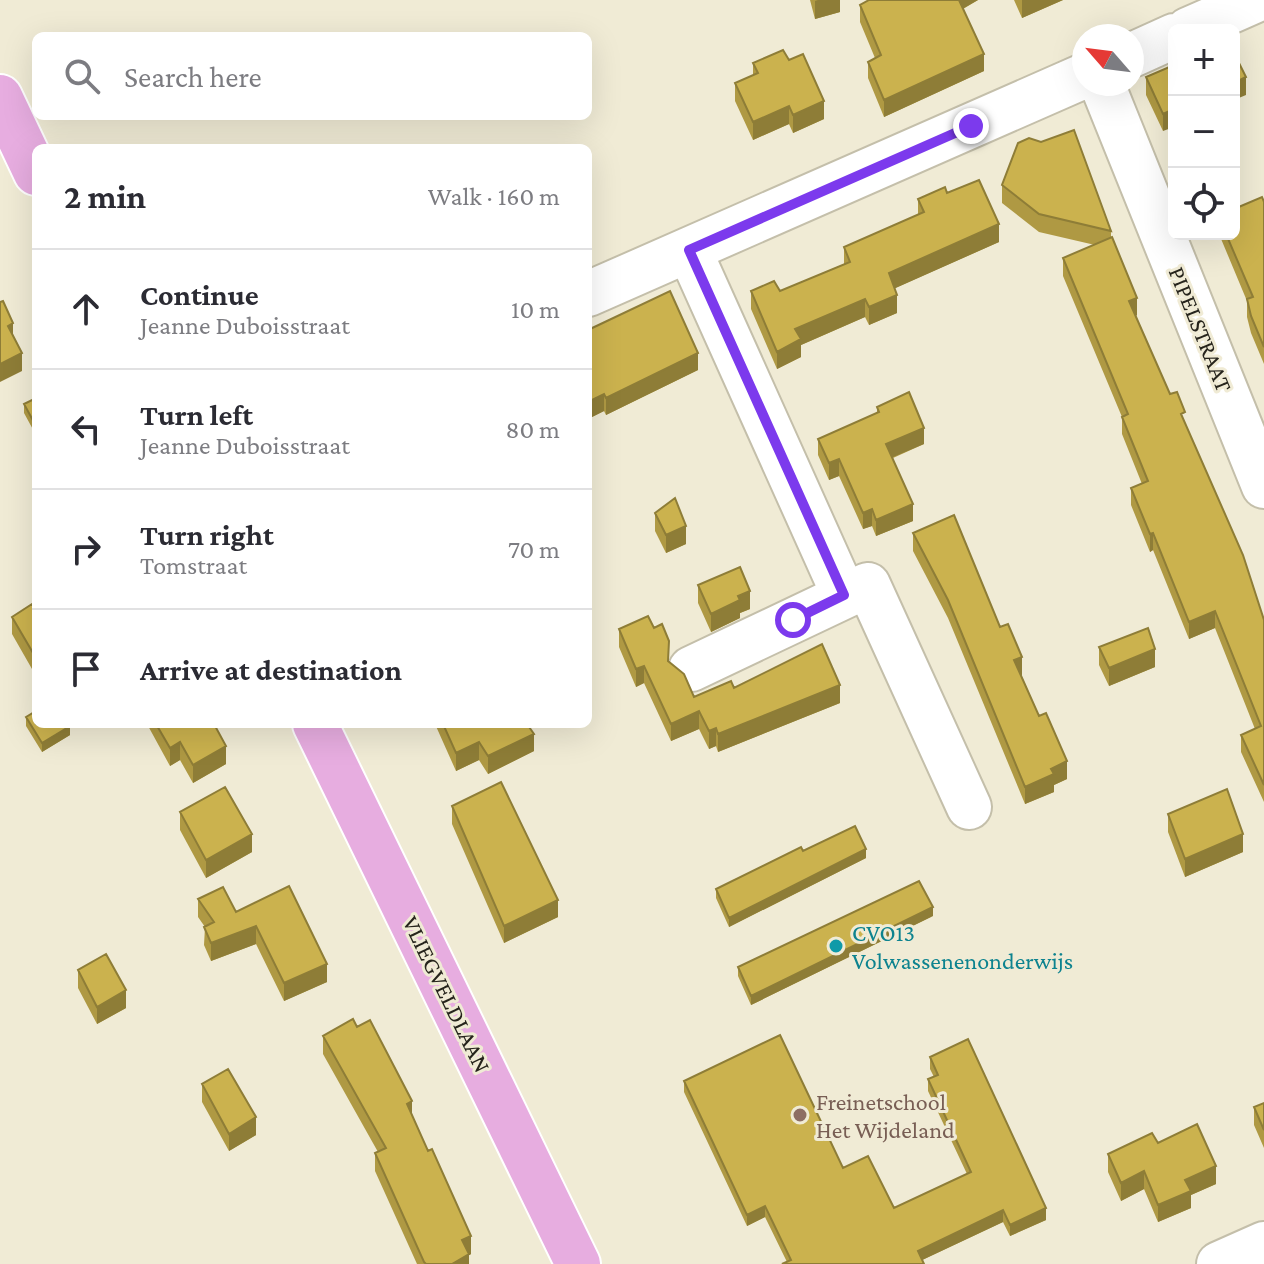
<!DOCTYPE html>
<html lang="en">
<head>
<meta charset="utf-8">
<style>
	body { margin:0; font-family:"Crimson Pro",serif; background:#f2f2f3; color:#2b2b33 }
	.controls { position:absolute; right:24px; top:24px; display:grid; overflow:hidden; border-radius:12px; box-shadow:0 8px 32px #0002 }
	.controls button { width:72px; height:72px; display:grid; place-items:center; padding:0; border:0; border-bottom:2px solid #e1e1e2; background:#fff; color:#2b2b33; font:40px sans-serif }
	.compass { position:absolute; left:1072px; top:24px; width:72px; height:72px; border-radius:50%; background:#fff; box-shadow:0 8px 32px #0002; rotate:298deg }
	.stop { position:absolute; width:24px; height:24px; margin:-18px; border:6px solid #7c3aed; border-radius:50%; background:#fff }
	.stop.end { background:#7c3aed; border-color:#fff; box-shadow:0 2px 8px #0008 }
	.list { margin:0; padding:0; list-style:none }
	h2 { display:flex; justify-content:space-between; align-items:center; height:104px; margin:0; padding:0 32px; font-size:34px }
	h2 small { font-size:26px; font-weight:400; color:#7c7c81 }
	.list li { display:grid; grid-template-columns:52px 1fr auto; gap:24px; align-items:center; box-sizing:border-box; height:120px; padding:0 32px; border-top:2px solid #e1e1e2 }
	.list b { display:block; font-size:30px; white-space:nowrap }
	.list p { margin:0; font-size:26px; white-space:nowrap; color:#7c7c81 }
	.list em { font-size:26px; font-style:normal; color:#7c7c81 }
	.icon { flex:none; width:44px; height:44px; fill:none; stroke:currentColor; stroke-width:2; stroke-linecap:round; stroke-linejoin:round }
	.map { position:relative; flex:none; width:1264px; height:1264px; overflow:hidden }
	.search { position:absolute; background:#fff; box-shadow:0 8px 32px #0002; left:32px; top:32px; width:560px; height:88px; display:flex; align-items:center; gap:20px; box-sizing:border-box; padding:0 28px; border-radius:12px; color:#7c7c81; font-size:30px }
	.panel { position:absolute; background:#fff; box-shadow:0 8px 32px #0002; left:32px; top:144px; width:560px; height:584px; border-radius:12px }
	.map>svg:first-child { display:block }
</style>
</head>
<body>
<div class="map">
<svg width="1264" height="1264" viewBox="0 0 1264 1264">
	<rect width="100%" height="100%" fill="#f0ebd5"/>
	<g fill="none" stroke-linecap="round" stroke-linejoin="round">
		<defs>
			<path id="minor" d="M 1188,30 L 1256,0
				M 1132,55 L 1174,36
				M 1102,84 L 1264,486
				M 689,250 L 844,595
				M 588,294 L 1084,76
				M 691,669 L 868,585 L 969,807
				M 1219,1264 L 1264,1244"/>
			<path id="major" d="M 0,97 L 36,173
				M 315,724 L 578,1264"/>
		</defs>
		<use href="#minor" stroke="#c4bfaa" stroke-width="48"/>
		<use href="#major" stroke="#fff" stroke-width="48"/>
		<use href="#minor" stroke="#fff" stroke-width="44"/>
		<use href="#major" stroke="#e7ade0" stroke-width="44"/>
	</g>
	<path fill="#af9943" d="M 810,0 L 840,0 L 840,12 L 815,19 Z
		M 869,0 L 978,0 L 963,9 L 984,71 L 884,117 L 868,78 L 868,62 L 875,58 L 860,22 L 860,5 Z
		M 1014,0 L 1063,0 L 1022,18 Z
		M 753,63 L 824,119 L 793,133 L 789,124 L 753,140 L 735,101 L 735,83 L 753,75 Z
		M 1174,65 L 1163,131 L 1146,95 L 1146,77 Z
		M 1002,185 L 1111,231 L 1111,238 L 1137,315 L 1136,316 L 1170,394 L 1185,423 L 1264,620 L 1264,802 L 1241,752 L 1241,735 L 1255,729 L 1215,628 L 1189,639 L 1153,550 L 1150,552 L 1131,505 L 1131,488 L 1142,484 L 1122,434 L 1122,417 L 1063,276 L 1063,258 L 1095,245 L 1039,232 L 1002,203 Z
		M 947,193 L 999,242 L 895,288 L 897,313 L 869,325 L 865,317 L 801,345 L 801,357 L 777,369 L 751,309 L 751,291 L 780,291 L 844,264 L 844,247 L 918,215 L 918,199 Z
		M 1264,202 L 1264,364 L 1251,333 L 1247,317 L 1247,301 L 1219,234 L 1234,234 Z
		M 588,330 L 698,370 L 606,415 L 604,411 L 588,419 Z
		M 36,398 L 36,435 L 24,413 L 24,404 Z
		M 877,407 L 924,444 L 893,458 L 913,521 L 876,536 L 872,526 L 863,529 L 839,476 L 829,480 L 818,455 L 818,439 L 877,413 Z
		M 655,513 L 686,544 L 666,553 L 655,531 Z
		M 913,533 L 1000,627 L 1067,779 L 1054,785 L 1054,792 L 1025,804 L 948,618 L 913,551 Z
		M 698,585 L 750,609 L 740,613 L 740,618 L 711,632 L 698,603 Z
		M 36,609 L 36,676 L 12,634 L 12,617 Z
		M 619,629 L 669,662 L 694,697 L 734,688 L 840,703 L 718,752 L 716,746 L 709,749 L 699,729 L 671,741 L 644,683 L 636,687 L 619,647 Z
		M 1099,647 L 1155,667 L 1109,686 L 1099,665 Z
		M 26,717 L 70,735 L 42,752 L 26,726 Z
		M 147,724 L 214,724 L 226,764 L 193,783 L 180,760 L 170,766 Z
		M 435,724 L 527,724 L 534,751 L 488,774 L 479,760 L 456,771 Z
		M 452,806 L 558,917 L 504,943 L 452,824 Z
		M 180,812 L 252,852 L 206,878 L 180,830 Z
		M 1168,814 L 1243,852 L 1185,877 L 1168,832 Z
		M 803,851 L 866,858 L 729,927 L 716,898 L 716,889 Z
		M 198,899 L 236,912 L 327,982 L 284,1001 L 256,944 L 211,961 L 204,945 L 205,927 L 198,917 Z
		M 933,916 L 751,1005 L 738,976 L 738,967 Z
		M 78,970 L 126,1008 L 97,1024 L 78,988 Z
		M 323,1036 L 412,1115 L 471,1254 L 469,1255 L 469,1264 L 417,1264 L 375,1171 L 375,1153 L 378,1152 L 323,1054 Z
		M 930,1057 L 1046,1220 L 1010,1236 L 1003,1222 L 922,1260 L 787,1262 L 765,1217 L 747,1226 L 684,1092 L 684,1081 L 843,1168 L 894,1208 L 967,1174 L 928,1091 L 928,1079 L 934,1077 L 930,1069 Z
		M 202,1084 L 256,1135 L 229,1151 L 202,1102 Z
		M 1264,1103 L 1264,1148 L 1254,1125 L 1254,1107 Z
		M 1158,1143 L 1216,1184 L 1191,1195 L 1191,1208 L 1158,1222 L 1144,1189 L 1121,1201 L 1108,1172 L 1108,1154 Z"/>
	<path fill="#8e7d37" d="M 818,0 L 840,0 L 840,12 L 815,19 L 815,1 Z
		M 957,0 L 978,0 L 957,12 Z
		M 1022,0 L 1063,0 L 1022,18 Z
		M 984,54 L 984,71 L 884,117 L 884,100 Z
		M 1246,77 L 1246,95 L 1234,100 L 1234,83 Z
		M 824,101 L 824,119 L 793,133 L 793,115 Z
		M 789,106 L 789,124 L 753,140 L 753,122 Z
		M 1174,109 L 1174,127 L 1163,131 L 1163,114 Z
		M 999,224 L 999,242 L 889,291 L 889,273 Z
		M 897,295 L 897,313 L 869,325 L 869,307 Z
		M 1137,298 L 1137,315 L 1129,318 L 1129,301 Z
		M 865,299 L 865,317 L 801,345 L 801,357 L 777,369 L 777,352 L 795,329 Z
		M 13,323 L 13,341 L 8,326 Z
		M 22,353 L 22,371 L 0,382 L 0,364 Z
		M 698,353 L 698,370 L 606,415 L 606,398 Z
		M 604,394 L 604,411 L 588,419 L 588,402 Z
		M 924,428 L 924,444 L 886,460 L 886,444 Z
		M 839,459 L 839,476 L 829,480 L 829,463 Z
		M 913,504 L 913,521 L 876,536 L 876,520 Z
		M 872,509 L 872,526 L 863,529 L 863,513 Z
		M 686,526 L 686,544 L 666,553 L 666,535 Z
		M 1153,533 L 1153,550 L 1150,552 L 1150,534 Z
		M 750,591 L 750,609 L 740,613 L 740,618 L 711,632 L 711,614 L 738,596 Z
		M 1215,611 L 1215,628 L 1189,639 L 1189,622 Z
		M 1155,649 L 1155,667 L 1109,686 L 1109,668 Z
		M 1022,657 L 1022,675 L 1014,678 L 1014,660 Z
		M 644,666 L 644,683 L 636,687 L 636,669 Z
		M 840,685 L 840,703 L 718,752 L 718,734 Z
		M 699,711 L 699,729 L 671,741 L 671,724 Z
		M 70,726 L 70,735 L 42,752 L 42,743 Z
		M 716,728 L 716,746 L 709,749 L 709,731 Z
		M 534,734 L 534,751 L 488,774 L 488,756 Z
		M 180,742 L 180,760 L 170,766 L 170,748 Z
		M 479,742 L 479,760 L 456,771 L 456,753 Z
		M 226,746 L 226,764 L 193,783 L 193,765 Z
		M 1067,761 L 1067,779 L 1054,785 L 1054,792 L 1025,804 L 1025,787 L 1051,769 Z
		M 252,834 L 252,852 L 206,878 L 206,860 Z
		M 1243,834 L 1243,852 L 1185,877 L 1185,859 Z
		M 866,849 L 866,858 L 729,927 L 729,918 Z
		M 558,900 L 558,917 L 504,943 L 504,926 Z
		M 933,907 L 933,916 L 751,1005 L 751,996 Z
		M 256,926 L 256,944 L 211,961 L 211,943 Z
		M 327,964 L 327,982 L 284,1001 L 284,983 Z
		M 126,990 L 126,1008 L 97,1024 L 97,1007 Z
		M 412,1101 L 412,1118 L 407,1104 Z
		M 256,1117 L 256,1135 L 229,1151 L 229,1134 Z
		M 1216,1166 L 1216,1184 L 1191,1195 L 1191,1208 L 1158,1222 L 1158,1205 L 1185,1180 Z
		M 1144,1171 L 1144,1189 L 1121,1201 L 1121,1183 Z
		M 765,1206 L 765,1217 L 747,1226 L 747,1215 Z
		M 1046,1208 L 1046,1220 L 1010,1236 L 1010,1225 Z
		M 1003,1210 L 1003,1222 L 918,1262 L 918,1251 Z
		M 471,1236 L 471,1254 L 469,1255 L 469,1264 L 452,1264 L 462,1240 Z"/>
	<path fill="#cbb24e" stroke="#8e7d37" stroke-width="2" d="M 869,0 L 959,0 L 984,54 L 884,100 L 868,62 L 881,55 L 860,5 Z
		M 783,50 L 789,60 L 803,54 L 824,101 L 793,115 L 789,106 L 753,122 L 735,83 L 758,73 L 753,63 Z
		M 1234,53 L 1246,77 L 1234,83 Z
		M 1174,65 L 1174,109 L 1163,114 L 1146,77 Z
		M 1074,130 L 1111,231 L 1039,214 L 1002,185 L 1018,143 L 1029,138 L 1041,142 Z
		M 979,180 L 999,224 L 889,273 L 897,295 L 869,307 L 865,299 L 795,329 L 801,339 L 777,352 L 751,291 L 774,281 L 780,291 L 850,262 L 844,247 L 924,212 L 918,199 L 945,187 L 947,193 Z
		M 1262,197 L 1264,202 L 1264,347 L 1251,316 L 1247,299 L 1253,297 L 1226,234 L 1234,234 L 1234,209 Z
		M 1112,237 L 1137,298 L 1129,301 L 1170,394 L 1177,392 L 1185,412 L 1181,414 L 1243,555 L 1264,620 L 1264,785 L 1241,735 L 1261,726 L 1215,611 L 1189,622 L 1153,533 L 1150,534 L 1131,488 L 1148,481 L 1122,417 L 1128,414 L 1063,258 Z
		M 670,291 L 698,353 L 606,398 L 604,394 L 588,402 L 588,330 Z
		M 3,301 L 13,323 L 8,326 L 22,353 L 0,364 L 0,302 Z
		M 909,392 L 924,428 L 886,444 L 913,504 L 876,520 L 872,509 L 863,513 L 839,459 L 829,463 L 818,439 L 879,412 L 877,407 Z
		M 36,398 L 36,426 L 24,404 Z
		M 675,498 L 686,526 L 666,535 L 655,513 Z
		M 954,515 L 1000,627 L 1008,624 L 1022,657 L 1014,660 L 1039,716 L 1046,713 L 1067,761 L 1051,769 L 1054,774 L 1025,787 L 948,600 L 913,533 Z
		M 740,567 L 750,591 L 738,596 L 740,600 L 711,614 L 698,585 Z
		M 32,604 L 36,609 L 36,658 L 12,617 Z
		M 648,616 L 654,628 L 662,624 L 669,641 L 668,661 L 684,674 L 694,697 L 731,681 L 734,688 L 822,644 L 840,685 L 718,734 L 716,728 L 709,731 L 699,711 L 671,724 L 644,666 L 636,669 L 619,629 Z
		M 1148,628 L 1155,649 L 1109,668 L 1099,647 Z
		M 36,711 L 36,724 L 68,724 L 70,726 L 42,743 L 26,717 Z
		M 156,724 L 214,724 L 226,746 L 193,765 L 180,742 L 170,748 Z
		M 443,724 L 527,724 L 534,734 L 488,756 L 479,742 L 456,753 Z
		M 501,782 L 558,900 L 504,926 L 452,806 Z
		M 225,787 L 252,834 L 206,860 L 180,812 Z
		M 1227,789 L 1243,834 L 1185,859 L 1168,814 Z
		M 855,826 L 866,849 L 729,918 L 716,889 L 801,847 L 803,851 Z
		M 919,881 L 933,907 L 751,996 L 738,967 Z
		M 289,886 L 327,964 L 284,983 L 256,926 L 211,943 L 204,927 L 214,922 L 198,899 L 223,887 L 236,912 Z
		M 106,954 L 126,990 L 97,1007 L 78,970 Z
		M 353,1019 L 357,1027 L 370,1020 L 412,1101 L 407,1104 L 428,1151 L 432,1149 L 471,1236 L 462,1240 L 469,1254 L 452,1264 L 426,1264 L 424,1262 L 375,1153 L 386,1148 L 323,1036 Z
		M 780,1035 L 843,1168 L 868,1156 L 894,1208 L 971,1172 L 928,1079 L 938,1075 L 930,1057 L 968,1039 L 1046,1208 L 1010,1225 L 1003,1210 L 918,1251 L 924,1264 L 782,1264 L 791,1260 L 765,1206 L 747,1215 L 684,1081 Z
		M 228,1069 L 256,1117 L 229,1134 L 202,1084 Z
		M 1264,1103 L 1264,1130 L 1254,1107 Z
		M 1197,1124 L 1216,1166 L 1185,1180 L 1191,1191 L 1158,1205 L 1144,1171 L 1121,1183 L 1108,1154 L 1152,1133 L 1158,1143 Z"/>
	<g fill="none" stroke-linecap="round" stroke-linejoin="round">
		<path stroke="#7c3aed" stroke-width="10" d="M 793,620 L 844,595 L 689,250 L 971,126"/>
	</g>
	<circle fill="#0f9aa8" stroke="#f0ebd5" stroke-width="3" cx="836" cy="946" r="8"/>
	<circle fill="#8d6e63" stroke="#f0ebd5" stroke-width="3" cx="800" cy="1115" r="8"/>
	<g text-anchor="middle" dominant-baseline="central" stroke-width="6" stroke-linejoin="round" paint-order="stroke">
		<g font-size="24" fill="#26241c" stroke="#f0ebd5">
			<text transform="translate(1201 329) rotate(68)">PIPELSTRAAT</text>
			<text transform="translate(447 994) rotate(64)">VLIEGVELDLAAN</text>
		</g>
		<g font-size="24" fill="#0d838f" stroke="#f0ebd5" text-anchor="start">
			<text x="852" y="932">CVO13<tspan x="852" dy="28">Volwassenenonderwijs</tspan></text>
		</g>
		<g font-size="24" fill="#785e54" stroke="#f0ebd5" text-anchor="start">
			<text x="816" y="1101">Freinetschool<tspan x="816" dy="28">Het Wijdeland</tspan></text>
		</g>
	</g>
</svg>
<div class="controls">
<button>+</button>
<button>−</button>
<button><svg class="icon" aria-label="locate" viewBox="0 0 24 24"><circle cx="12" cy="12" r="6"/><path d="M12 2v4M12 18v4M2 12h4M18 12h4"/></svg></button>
</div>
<svg class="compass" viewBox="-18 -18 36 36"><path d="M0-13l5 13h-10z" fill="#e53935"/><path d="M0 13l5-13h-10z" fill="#7c7c81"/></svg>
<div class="stop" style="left:793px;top:620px"></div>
<div class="stop end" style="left:971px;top:126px"></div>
<div class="search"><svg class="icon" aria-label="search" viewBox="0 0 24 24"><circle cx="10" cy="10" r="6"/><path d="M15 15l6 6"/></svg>Search here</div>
<section class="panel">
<h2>2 min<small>Walk · 160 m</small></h2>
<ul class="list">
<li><svg class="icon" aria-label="ahead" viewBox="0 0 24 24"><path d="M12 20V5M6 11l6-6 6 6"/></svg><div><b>Continue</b><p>Jeanne Duboisstraat</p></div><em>10 m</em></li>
<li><svg class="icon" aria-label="left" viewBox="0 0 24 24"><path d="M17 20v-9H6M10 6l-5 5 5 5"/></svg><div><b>Turn left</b><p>Jeanne Duboisstraat</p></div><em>80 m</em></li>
<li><svg class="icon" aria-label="right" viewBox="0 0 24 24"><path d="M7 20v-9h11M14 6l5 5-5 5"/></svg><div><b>Turn right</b><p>Tomstraat</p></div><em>70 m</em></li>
<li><svg class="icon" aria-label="arrive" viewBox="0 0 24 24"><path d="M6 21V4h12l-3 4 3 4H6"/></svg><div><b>Arrive at destination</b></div></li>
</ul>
</section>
</div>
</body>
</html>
